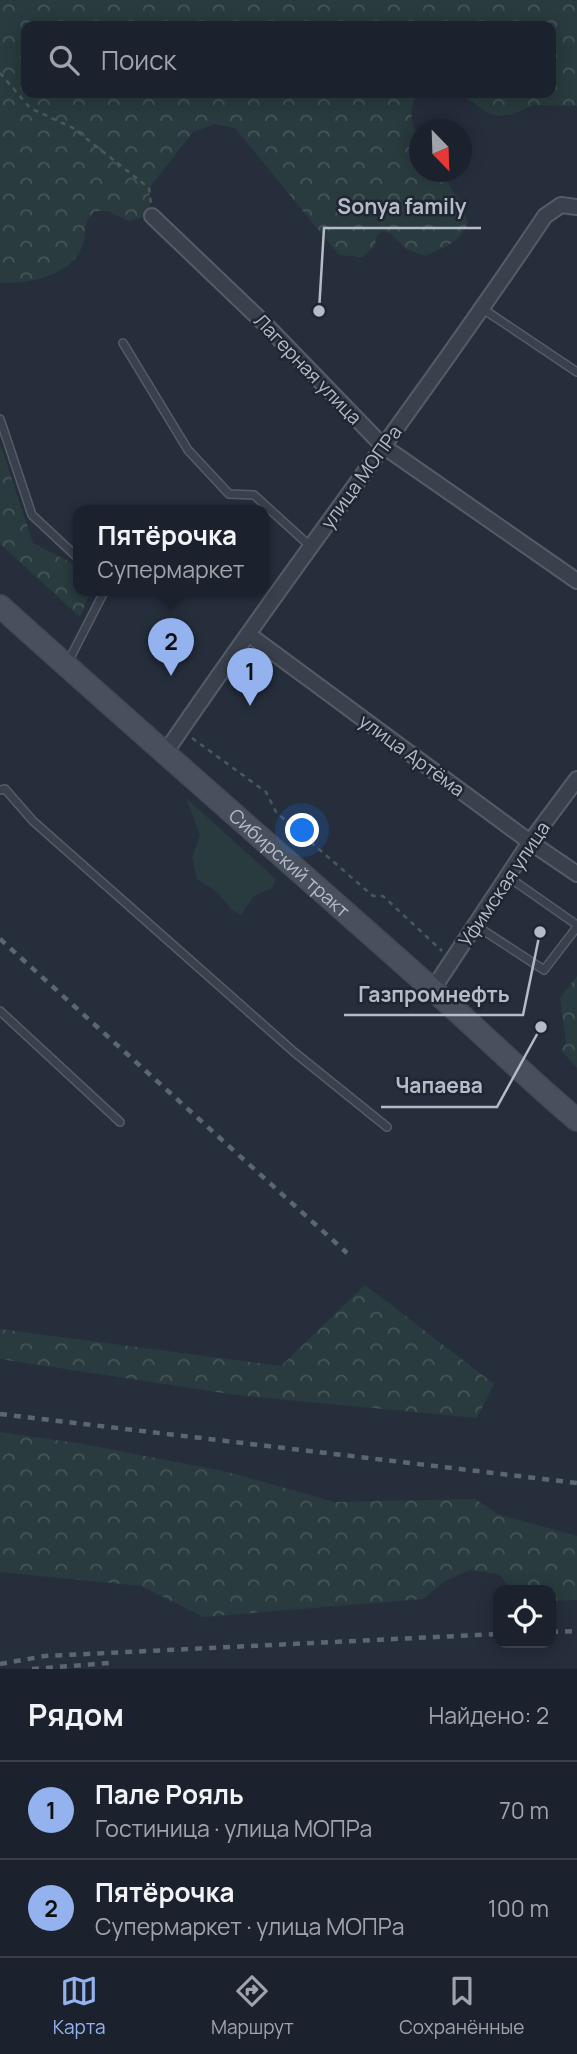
<!DOCTYPE html>
<html lang="ru">
<head>
<meta charset="utf-8">
<style>
	body { margin:0; font-family:Manrope,sans-serif; background:#292f39; color:#f1f3f6 }
	.controls { position:absolute; right:21px; bottom:21px; display:grid; overflow:hidden; border-radius:14px; box-shadow:0 4px 18px #0003 }
	.controls button { width:63px; height:63px; display:grid; place-items:center; padding:0; border:0; border-bottom:2px solid #3a3f49; background:#1c222d; color:#f1f3f6; font:35px sans-serif }
	.compass { position:absolute; left:409px; top:119px; width:63px; height:63px; border-radius:50%; background:#1c222d; box-shadow:0 4px 18px #0003; rotate:157deg }
	.you { position:absolute; left:303px; top:831px; width:24px; height:24px; margin:-18px; border:5px solid #fff; border-radius:50%; background:#1a73e8; box-shadow:0 0 0 10px #1a73e833 }
	.badge { display:grid; place-items:center; width:46px; height:46px; border-radius:50%; background:#94b3ee; color:#111; font-size:23px; font-weight:700 }
	.pin { position:absolute; translate:-50% -58px; filter:drop-shadow(0 2px 4px #0008) }
	.pin::after { content:''; position:absolute; top:37px; width:24px; height:21px; background:inherit; clip-path:polygon(0 0,100% 0,50% 100%) }
	.popup { position:absolute; left:73px; top:505px; width:196px; height:91px; box-sizing:border-box; display:grid; place-content:center; border-radius:14px; background:#1c222d; filter:drop-shadow(0 2px 5px #0005); font-size:23px; white-space:nowrap; color:#a0a4aa }
	.popup b { font-size:26px; color:#f1f3f6 }
	.popup::after { content:''; position:absolute; left:50%; top:100%; margin-left:-14px; border:14px solid transparent; border-top-color:#1c222d }
	.list { margin:0; padding:0; list-style:none }
	h2 { display:flex; justify-content:space-between; align-items:center; height:91px; margin:0; padding:0 28px; font-size:30px }
	h2 small { font-size:23px; font-weight:400; color:#a0a4aa }
	.list li { display:grid; grid-template-columns:46px 1fr auto; gap:21px; align-items:center; box-sizing:border-box; height:98px; padding:0 28px; border-top:2px solid #3a3f49 }
	.list b { display:block; font-size:26px; white-space:nowrap }
	.list p { margin:0; font-size:23px; white-space:nowrap; color:#a0a4aa }
	.list em { font-size:23px; font-style:normal; color:#a0a4aa }
	.icon { flex:none; width:38px; height:38px; fill:none; stroke:currentColor; stroke-width:2; stroke-linecap:round; stroke-linejoin:round }
	.map { position:relative; flex:none; width:577px; height:1669px; overflow:hidden }
	.search { position:absolute; background:#1c222d; box-shadow:0 4px 18px #0003; left:21px; right:21px; top:21px; height:77px; display:flex; align-items:center; gap:18px; box-sizing:border-box; padding:0 24px; border-radius:14px; color:#a0a4aa; font-size:26px }
	.sheet { height:287px; background:#1c222d }
	nav { display:flex; justify-content:space-around; align-items:center; box-sizing:border-box; height:98px; border-top:2px solid #3a3f49; background:#1c222d; font-size:19px; color:#a0a4aa }
	nav a { display:grid; justify-items:center; gap:4px }
	nav .on { color:#94b3ee }
	.map>svg:first-child { display:block }
</style>
</head>
<body>
<div class="map">
<svg width="577" height="1669" viewBox="0 0 577 1669">
	<defs>
		<pattern id="forest-crowns" width="20" height="18" patternUnits="userSpaceOnUse" patternTransform="scale(1.75)"><rect width="20" height="18" fill="#293b3e"/><path d="M2 6a3 3 0 1 1 6 0M12 15a3 3 0 1 1 6 0" fill="none" stroke="#465558"/></pattern>
	</defs>
	<rect width="100%" height="100%" fill="#262e3c"/>
	<path fill="#293b3e" d="M 186,798 L 276,879 L 272,888 L 254,896 L 241,915 L 231,909 L 217,892 L 197,879 L 192,858 L 200,835 Z"/>
	<path fill="url(#forest-crowns)" d="M 0,0 L 577,0 L 577,106 L 534,105 L 513,114 L 498,116 L 485,111 L 459,93 L 551,93 L 551,26 L 26,26 L 26,93 L 422,93 L 414,100 L 411,111 L 413,126 L 419,136 L 420,172 L 441,172 L 460,202 L 468,222 C 460,243 445,247 425,256 L 406,249 L 391,234 L 382,231 L 376,237 L 375,246 L 362,257 L 339,255 L 235,128 L 215,124 L 193,132 L 149,188 L 151,215 L 129,221 L 108,211 L 95,211 C 79,226 89,234 80,251 C 67,277 26,284 0,283 Z
		M 0,443 L 33,543 L 73,564 L 78,570 L 78,590 L 91,590 L 80,617 L 0,544 Z
		M 577,976 L 577,1068 L 561,1050 L 566,1043 L 560,998 Z
		M 365,1285 L 494,1384 L 477,1418 L 236,1395 L 0,1359 L 0,1329 L 281,1366 Z
		M 0,1432 L 83,1444 L 228,1472 L 334,1502 L 475,1499 L 497,1514 L 577,1536 L 577,1600 L 551,1601 L 551,1590 L 512,1590 L 499,1574 L 470,1570 L 445,1581 L 423,1599 L 203,1617 L 141,1586 L 0,1572 Z"/>
	<g fill="none" stroke-linecap="round" stroke-linejoin="round">
		<defs>
			<path id="service" d="M 483,309 L 577,372
				M 123,343 L 188,450 L 229,494 L 254,495 L 310,546
				M 0,419 L 32,515 L 78,558
				M 68,662 L 105,590
				M 0,790 L 5,789 L 33,821 L 294,1052 L 387,1127
				M 507,876 L 577,925
				M 475,925 L 544,970 L 577,927
				M 0,1011 L 120,1122"/>
			<path id="minor" d="M 152,216 L 267,326 L 383,446 L 577,581
				M 248,634 L 530,842 L 577,874
				M 165,753 C 288,572 423,398 545,216 L 561,205 L 577,207
				M 433,989 L 530,842 L 577,779"/>
			<g id="secondary">
				<path id="s1" d="M 0,606 C 143,735 288,861 432,989 C 481,1032 527,1078 577,1120"/>
			</g>
		</defs>
		<use href="#service" stroke="#555c67" stroke-width="10"/>
		<use href="#minor" stroke="#555c67" stroke-width="18"/>
		<use href="#secondary" stroke="#434a55" stroke-width="24"/>
		<path stroke="#48585c" stroke-width="2.5" stroke-dasharray="5 5" stroke-linecap="butt" d="M 0,73 L 30,108 L 73,128 L 149,188 L 151,204
			M 192,738 L 266,792 L 276,812 L 373,896 L 383,896 L 442,951"/>
		<use href="#service" stroke="#3a414c" stroke-width="7"/>
		<use href="#minor" stroke="#3a414c" stroke-width="14"/>
		<use href="#secondary" stroke="#48505e" stroke-width="21"/>
		<path stroke="#5c6572" stroke-width="4.5" stroke-dasharray="7 7" stroke-linecap="butt" d="M 0,939 L 347,1253
			M 0,1414 L 577,1483
			M 551,1632 L 577,1631
			M 0,1664 L 45,1656 L 498,1634
			M 32,1669 L 109,1663"/>
	</g>
	<g text-anchor="middle" dominant-baseline="central" stroke-width="5" stroke-linejoin="round" paint-order="stroke">
		<g font-size="19" fill="#b6bcc7" stroke="#1f2631">
			<text transform="translate(308 369) rotate(46)">Лагерная улица</text>
			<text transform="translate(361 477) rotate(-54)">улица МОПРа</text>
			<text transform="translate(412 755) rotate(36)">улица Артёма</text>
			<text stroke="none"><textPath href="#s1" startOffset="387">Сибирский тракт</textPath></text>
			<text transform="translate(504 884) rotate(-56)">Уфимская улица</text>
		</g>
	</g>
	<path fill="none" stroke="#b6bcc7" stroke-width="2.5" d="M319 311L324 228H481M540 932L523 1015H344M541 1027L497 1107H381"/>
	<g fill="#b6bcc7" stroke="#1f2631" stroke-width="2.5">
		<circle cx="319" cy="311" r="7"/>
		<circle cx="540" cy="932" r="7"/>
		<circle cx="541" cy="1027" r="7"/>
	</g>
	<g font-size="21" text-anchor="middle" font-weight="bold" fill="#b6bcc7" stroke="#1f2631" stroke-width="5" stroke-linejoin="round" paint-order="stroke">
		<text x="402" y="214">Sonya family</text>
		<text x="434" y="1002">Газпромнефть</text>
		<text x="439" y="1093">Чапаева</text>
	</g>
</svg>
<div class="controls">
<button><svg class="icon" aria-label="locate" viewBox="0 0 24 24"><circle cx="12" cy="12" r="6"/><path d="M12 2v4M12 18v4M2 12h4M18 12h4"/></svg></button>
</div>
<svg class="compass" viewBox="-18 -18 36 36"><path d="M0-13l5 13h-10z" fill="#e53935"/><path d="M0 13l5-13h-10z" fill="#a0a4aa"/></svg>
<div class="you"></div>
<div class="pin badge" style="left:250px;top:706px">1</div>
<div class="pin badge" style="left:171px;top:676px">2</div>
<div class="popup"><b>Пятёрочка</b>Супермаркет</div>
<div class="search"><svg class="icon" aria-label="search" viewBox="0 0 24 24"><circle cx="10" cy="10" r="6"/><path d="M15 15l6 6"/></svg>Поиск</div>
</div>
<section class="sheet">
<h2>Рядом<small>Найдено: 2</small></h2>
<ul class="list">
<li><span class="badge">1</span><div><b>Пале Рояль</b><p>Гостиница · улица МОПРа</p></div><em>70 m</em></li>
<li><span class="badge">2</span><div><b>Пятёрочка</b><p>Супермаркет · улица МОПРа</p></div><em>100 m</em></li>
</ul>
</section>
<nav>
<a class="on"><svg class="icon" aria-label="map" viewBox="0 0 24 24"><path d="M3 6l6-2 6 2 6-2v14l-6 2-6-2-6 2zM9 4v14M15 6v14"/></svg>Карта</a>
<a><svg class="icon" aria-label="directions" viewBox="0 0 24 24"><path d="M12 3l9 9-9 9-9-9zM9 14v-3h6M13 9l2 2-2 2"/></svg>Маршрут</a>
<a><svg class="icon" aria-label="saved" viewBox="0 0 24 24"><path d="M7 4h10v16l-5-4-5 4z"/></svg>Сохранённые</a>
</nav>
</body>
</html>
